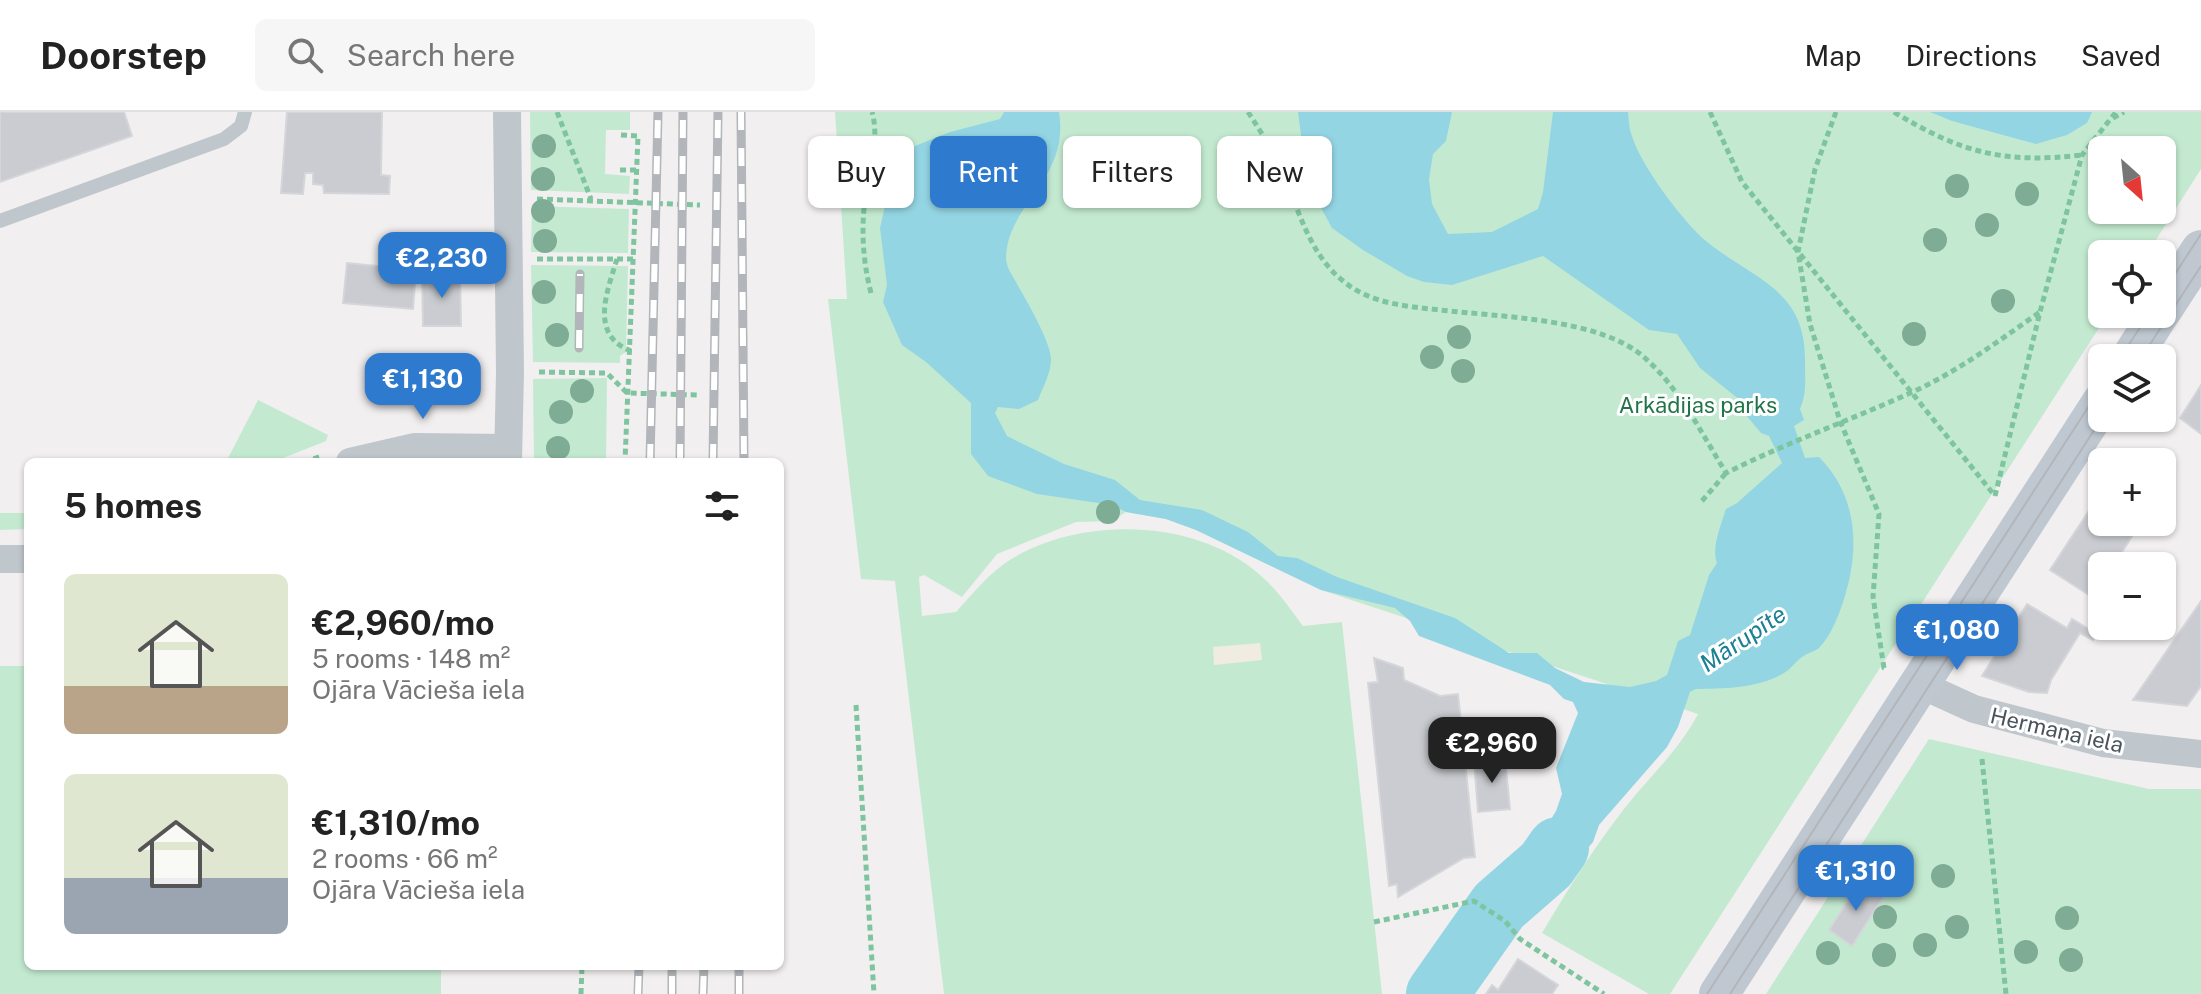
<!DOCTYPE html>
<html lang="en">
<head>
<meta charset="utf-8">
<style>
	:root { --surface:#fff; --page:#f6f6f6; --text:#222; --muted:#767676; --line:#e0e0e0; --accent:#2d7ace }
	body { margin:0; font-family:"Public Sans",sans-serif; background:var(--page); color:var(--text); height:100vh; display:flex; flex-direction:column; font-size:30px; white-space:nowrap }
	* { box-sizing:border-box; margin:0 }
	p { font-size:26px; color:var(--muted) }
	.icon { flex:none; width:44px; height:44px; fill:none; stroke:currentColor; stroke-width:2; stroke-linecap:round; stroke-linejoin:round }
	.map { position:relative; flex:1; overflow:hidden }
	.drawer { position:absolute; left:24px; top:346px; width:760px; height:512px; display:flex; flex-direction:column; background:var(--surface); border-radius:12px; box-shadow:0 2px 6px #0004 }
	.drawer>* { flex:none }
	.guide { position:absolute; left:808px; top:24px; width:760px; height:72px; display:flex; gap:16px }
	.needle { width:52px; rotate:153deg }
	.buttons { position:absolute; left:2088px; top:24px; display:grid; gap:16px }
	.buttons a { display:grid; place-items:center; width:88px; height:88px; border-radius:12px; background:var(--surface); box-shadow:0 2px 6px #0004; font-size:40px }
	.price { position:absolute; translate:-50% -68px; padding:0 18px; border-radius:16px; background:var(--accent); color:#fff; font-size:26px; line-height:52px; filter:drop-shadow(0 2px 4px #0008) }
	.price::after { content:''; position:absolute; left:50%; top:48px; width:24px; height:18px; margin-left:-12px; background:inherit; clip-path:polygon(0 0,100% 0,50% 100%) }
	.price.active { background:#222; color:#fff }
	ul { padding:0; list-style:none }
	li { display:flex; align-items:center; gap:24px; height:200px; padding:0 40px }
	li span { display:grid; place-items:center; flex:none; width:224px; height:160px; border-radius:12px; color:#555 }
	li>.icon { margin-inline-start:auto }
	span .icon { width:96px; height:96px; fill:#fffc; stroke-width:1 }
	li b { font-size:34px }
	h2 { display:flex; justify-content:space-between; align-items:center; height:96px; padding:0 40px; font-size:34px }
	.pill { padding:0 28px; border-radius:12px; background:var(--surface); box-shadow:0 2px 6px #0004; font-size:28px; line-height:72px }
	.pill.active { background:var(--accent); color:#fff }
	header { display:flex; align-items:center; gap:48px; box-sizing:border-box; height:112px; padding:0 40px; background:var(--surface); border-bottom:2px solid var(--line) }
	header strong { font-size:38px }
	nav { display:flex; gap:44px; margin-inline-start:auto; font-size:28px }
	.search { width:560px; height:72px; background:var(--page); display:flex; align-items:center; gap:20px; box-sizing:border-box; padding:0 28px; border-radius:12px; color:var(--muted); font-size:30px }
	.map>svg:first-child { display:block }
	.green { fill:#c3ead0; fill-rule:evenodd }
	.sand { fill:#f1ece2 }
	.water { fill:#94d5e3 }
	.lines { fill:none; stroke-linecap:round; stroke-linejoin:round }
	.river { stroke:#94d5e3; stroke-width:62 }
	.building { fill:#caccd1; stroke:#d4d6da; stroke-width:2 }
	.path { stroke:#7ec59f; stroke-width:5; stroke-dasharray:6 4; stroke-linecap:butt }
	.lane { stroke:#bfc7cd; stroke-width:14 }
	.street { stroke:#bfc7cd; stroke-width:28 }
	.secondary { stroke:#bfc8d1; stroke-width:40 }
	.tram { stroke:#b2b5b9; stroke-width:2 }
	.rail-casing { stroke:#b2b5b9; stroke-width:9 }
	.rail { stroke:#fff; stroke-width:6; stroke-dasharray:18; stroke-linecap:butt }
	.tree { fill:#7fac94 }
	.labels { text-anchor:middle; stroke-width:6; stroke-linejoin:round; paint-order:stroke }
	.park-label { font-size:22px; fill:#217548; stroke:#fff }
	.street-label { font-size:22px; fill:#49535b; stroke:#fff }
	.water-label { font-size:24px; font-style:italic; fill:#1b8094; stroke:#fff }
</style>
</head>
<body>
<header>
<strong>Doorstep</strong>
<div class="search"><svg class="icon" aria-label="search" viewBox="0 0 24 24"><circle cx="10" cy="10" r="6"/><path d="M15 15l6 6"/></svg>Search here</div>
<nav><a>Map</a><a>Directions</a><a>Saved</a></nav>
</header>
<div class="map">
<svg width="2201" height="882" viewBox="0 0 2201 882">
	<rect width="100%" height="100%" fill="#f2eff0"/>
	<!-- green -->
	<g class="green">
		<path d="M530,0H630V18H606L605,62L630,64L629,82L531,78Z"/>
		<path d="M835,0H2201V57L2147,142H2102V202H2108L1670,882H1649L1542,821C1571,772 1601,724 1637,681C1659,656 1682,632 1698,602L1321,478L1196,418L1166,407L1126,400L1112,409L1076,410L997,442L962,485L924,463L919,465L922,504L956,500C973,481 991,459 1013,446C1085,404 1197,407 1260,463C1277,477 1290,497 1303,514L1342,510L1382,882H944L895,469L861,467L828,187H847ZM2102,38H2162V98H2102Z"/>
		<path d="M532,94L629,97L628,141L531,140Z"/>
		<path d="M531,153L628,154L626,240L620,244V251L533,250Z"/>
		<path d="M607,266L606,350H534L533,267Z"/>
		<path d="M258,288L328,323L326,329L273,350H226Z"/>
		<path d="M0,401H28V417L0,418Z"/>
		<path d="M0,554H28V854H441V882H0Z"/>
		<path d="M1929,627L2149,677H2201V882H1766Z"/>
	</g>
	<!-- sand -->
	<path class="sand" d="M1260,531L1262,548L1214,553L1213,535Z"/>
	<!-- water -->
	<g class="water">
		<path d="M1004,0H1059C1070,68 1007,91 1006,146C1006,156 1014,165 1018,174C1027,189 1051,231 1051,247C1051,261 1043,275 1038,288L1019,297L998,295L995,301L1007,324L1064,352L1115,368L1140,388L1202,398L1248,420L1278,444L1297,446L1337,465L1455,506L1509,541H1537L1555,556L1584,570L1630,575L1656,569L1667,563L1678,529L1690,523L1709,463L1717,451C1711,436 1721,413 1726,397L1737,391L1782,351L1769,324L1761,321L1740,296L1741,289L1700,256L1677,222L1649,218L1543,144L1452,173L1424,170L1407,164L1363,138L1332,116L1313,81L1305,55L1298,0H1452L1446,29L1433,42L1429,67L1432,92L1448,122L1492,120L1538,97L1543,80L1553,0H1628C1629,8 1629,17 1632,24C1640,52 1683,110 1706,129C1752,167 1806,176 1805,249C1805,266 1807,281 1800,297L1804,308L1794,314L1805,346L1819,345C1858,384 1860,437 1844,487C1839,503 1831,524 1819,536C1814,540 1807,541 1802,545C1796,549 1791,557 1784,561C1760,576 1724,577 1696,577L1690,580L1678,615L1667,635L1599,713L1593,730L1539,793L1522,802H1508L1494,788L1492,780L1533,737L1556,699L1562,682L1556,656L1578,601L1573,590L1564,587L1550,573L1419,524L1410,509L1395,496L1321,478L1196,418L1166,407L1126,400L1112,393L1037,382L988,364L971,342V291L926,250L902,233L883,190L887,173L880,116L891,67L900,50L915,34L950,20L1000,7Z"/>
		<path d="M1930,0H2092L2087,11L2067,23L2036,32L1952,9Z"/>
	</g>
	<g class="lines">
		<!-- river -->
		<path class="river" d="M1437,882L1499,794L1546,753L1558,736"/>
	</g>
	<!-- building -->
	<g class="building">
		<path d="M0,0H124L132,24L0,70Z"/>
		<path d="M287,0H382L381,63L390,64L389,82L324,81L323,73L313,72V61H305L303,82L281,81Z"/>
		<path d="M347,151L416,158L413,197L343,191Z"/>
		<path d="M422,161H460L461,214H423Z"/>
		<path d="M2201,273V322L2180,306Z"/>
		<path d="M2098,385L2102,388V410L2140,412L2122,440L2132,446L2127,454H2102V470L2092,485L2050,458Z"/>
		<path d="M2201,489V574L2187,594L2133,588Z"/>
		<path d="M2027,492L2067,516L2072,507L2097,522L2093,528L2080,521L2051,568L2047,581L2029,580L1982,564Z"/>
		<path d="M1374,546L1403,556L1404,568L1440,584L1458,582L1475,745L1464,746L1398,785L1397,772L1389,774L1368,571L1378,570Z"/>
		<path d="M1505,646L1510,697L1478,700L1474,649Z"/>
		<path d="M1860,769L1884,784L1852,834L1829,818Z"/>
		<path d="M1518,847L1558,873L1552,882H1486L1492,873L1498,878Z"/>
	</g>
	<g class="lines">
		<!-- path -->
		<g class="path">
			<path d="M557,0L591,87"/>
			<path d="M1248,0C1259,17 1271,35 1279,53C1298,93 1307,140 1343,169C1371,192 1405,194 1440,198C1499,205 1601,206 1645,246C1680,277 1702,322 1726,361C1786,331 1848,309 1908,282C1956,261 1997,230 2040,200"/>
			<path d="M1710,0L1742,70L1995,384"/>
			<path d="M1836,0L1815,57L1798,140L1810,212L1840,309L1879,402L1873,485L1884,556L1887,557"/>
			<path d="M1894,0C1961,41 2005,52 2082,43"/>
			<path d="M2113,6L2124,0"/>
			<path d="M621,23L638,24L625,350"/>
			<path d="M620,58H637"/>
			<path d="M537,87L700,93"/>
			<path d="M537,147H634"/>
			<path d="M617,147C607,180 589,223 631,239"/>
			<path d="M871,181C863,150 861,119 865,87C869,60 880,27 872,0"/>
			<path d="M539,260L607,261L627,281L698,283"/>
			<path d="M304,350L322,344"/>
			<path d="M1995,384L2040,200L2082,43L2116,0"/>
			<path d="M1702,389L1726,361"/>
			<path d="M856,593L874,882"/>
			<path d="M1982,647L2006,882"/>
			<path d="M1374,810L1474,789L1505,809L1520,827L1604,882"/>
			<path d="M581,882L582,854"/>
		</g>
		<!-- lane -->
		<path class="lane" d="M0,109L224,27L241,14L245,0"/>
		<!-- street -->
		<g class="street">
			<path d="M507,0L510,260L508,350"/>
			<path d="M350,350L415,335L508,336"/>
			<path d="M0,447H28"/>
			<path d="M1919,572L1974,597L2103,631L2201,642"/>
		</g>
		<!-- secondary -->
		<g class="secondary">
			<path d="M2162,198L2201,138"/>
			<path d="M2131,246L2159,202"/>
			<path d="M1719,882L2102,290"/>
		</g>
		<!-- tram -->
		<g class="tram">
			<path d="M2162,182L2201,122"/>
			<path d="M2120,246L2149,202"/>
			<path d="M2141,246L2201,154"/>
			<path d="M1707,882L2102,274"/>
			<path d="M1730,882L2102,306"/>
		</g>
		<defs>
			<g id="rail">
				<path d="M741,0L744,350"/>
				<path d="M579,236L580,162"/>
				<path d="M650,350L658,0"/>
				<path d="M680,350L683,0"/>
				<path d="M713,350L718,0"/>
				<path d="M638,882L639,854"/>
				<path d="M672,882V854"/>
				<path d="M703,882L704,854"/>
				<path d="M739,882V854"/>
			</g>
		</defs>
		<!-- rail casing -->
		<use href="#rail" class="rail-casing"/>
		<!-- rail -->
		<use href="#rail" class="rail"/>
	</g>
	<!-- trees -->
	<g class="tree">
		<circle cx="544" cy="34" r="12"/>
		<circle cx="543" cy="67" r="12"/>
		<circle cx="1957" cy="74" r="12"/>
		<circle cx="2027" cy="82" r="12"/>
		<circle cx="543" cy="99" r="12"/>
		<circle cx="1987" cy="113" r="12"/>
		<circle cx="1935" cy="128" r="12"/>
		<circle cx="545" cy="129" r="12"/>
		<circle cx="544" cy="180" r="12"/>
		<circle cx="2003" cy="189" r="12"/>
		<circle cx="1914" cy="222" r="12"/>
		<circle cx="557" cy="223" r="12"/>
		<circle cx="1459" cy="225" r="12"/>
		<circle cx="1432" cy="245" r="12"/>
		<circle cx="1463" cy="259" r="12"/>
		<circle cx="582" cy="279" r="12"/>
		<circle cx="561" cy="300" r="12"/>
		<circle cx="558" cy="336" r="12"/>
		<circle cx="1108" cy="400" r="12"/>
		<circle cx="1943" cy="764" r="12"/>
		<circle cx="1885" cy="805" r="12"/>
		<circle cx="2067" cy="806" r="12"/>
		<circle cx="1957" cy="815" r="12"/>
		<circle cx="1925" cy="833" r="12"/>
		<circle cx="2026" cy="840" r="12"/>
		<circle cx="1828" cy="841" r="12"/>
		<circle cx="1884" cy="843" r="12"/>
		<circle cx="2071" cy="848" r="12"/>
	</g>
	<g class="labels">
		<!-- park labels -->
		<g class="park-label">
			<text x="1698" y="301">Arkādijas parks</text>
		</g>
		<!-- street labels -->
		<g class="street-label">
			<text transform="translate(2057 618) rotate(13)" y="8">Hermaņa iela</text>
		</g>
		<!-- water labels -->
		<g class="water-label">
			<text transform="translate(1743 527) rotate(-34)" y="8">Mārupīte</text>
		</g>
	</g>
</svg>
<div class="buttons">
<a><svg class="needle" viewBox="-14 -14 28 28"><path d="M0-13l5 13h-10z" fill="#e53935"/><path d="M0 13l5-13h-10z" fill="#767676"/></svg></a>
<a><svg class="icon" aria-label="locate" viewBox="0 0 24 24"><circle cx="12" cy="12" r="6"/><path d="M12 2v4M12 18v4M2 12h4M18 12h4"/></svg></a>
<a><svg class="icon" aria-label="layers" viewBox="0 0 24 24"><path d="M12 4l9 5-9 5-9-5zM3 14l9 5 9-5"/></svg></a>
<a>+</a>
<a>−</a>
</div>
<b class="price" style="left:442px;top:188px">€2,230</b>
<b class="price" style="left:423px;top:309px">€1,130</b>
<b class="price" style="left:1957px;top:560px">€1,080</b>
<b class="price active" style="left:1492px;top:673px">€2,960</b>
<b class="price" style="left:1856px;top:801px">€1,310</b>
<div class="guide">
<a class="pill">Buy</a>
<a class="pill active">Rent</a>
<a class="pill">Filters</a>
<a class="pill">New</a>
</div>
<section class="drawer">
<h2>5 homes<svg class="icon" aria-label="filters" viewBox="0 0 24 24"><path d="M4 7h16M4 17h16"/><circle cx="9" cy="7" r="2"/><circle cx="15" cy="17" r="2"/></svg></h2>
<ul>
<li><span style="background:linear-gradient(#dfe7d0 70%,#b9a48a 0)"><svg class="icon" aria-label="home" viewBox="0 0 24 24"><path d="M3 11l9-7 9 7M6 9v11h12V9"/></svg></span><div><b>€2,960/mo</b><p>5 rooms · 148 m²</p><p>Ojāra Vācieša iela</p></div></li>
<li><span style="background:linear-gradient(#dfe7d0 65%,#9aa5b1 0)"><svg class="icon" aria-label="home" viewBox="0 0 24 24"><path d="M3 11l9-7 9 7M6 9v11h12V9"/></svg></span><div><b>€1,310/mo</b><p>2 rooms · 66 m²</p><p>Ojāra Vācieša iela</p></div></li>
</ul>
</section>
</div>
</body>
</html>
